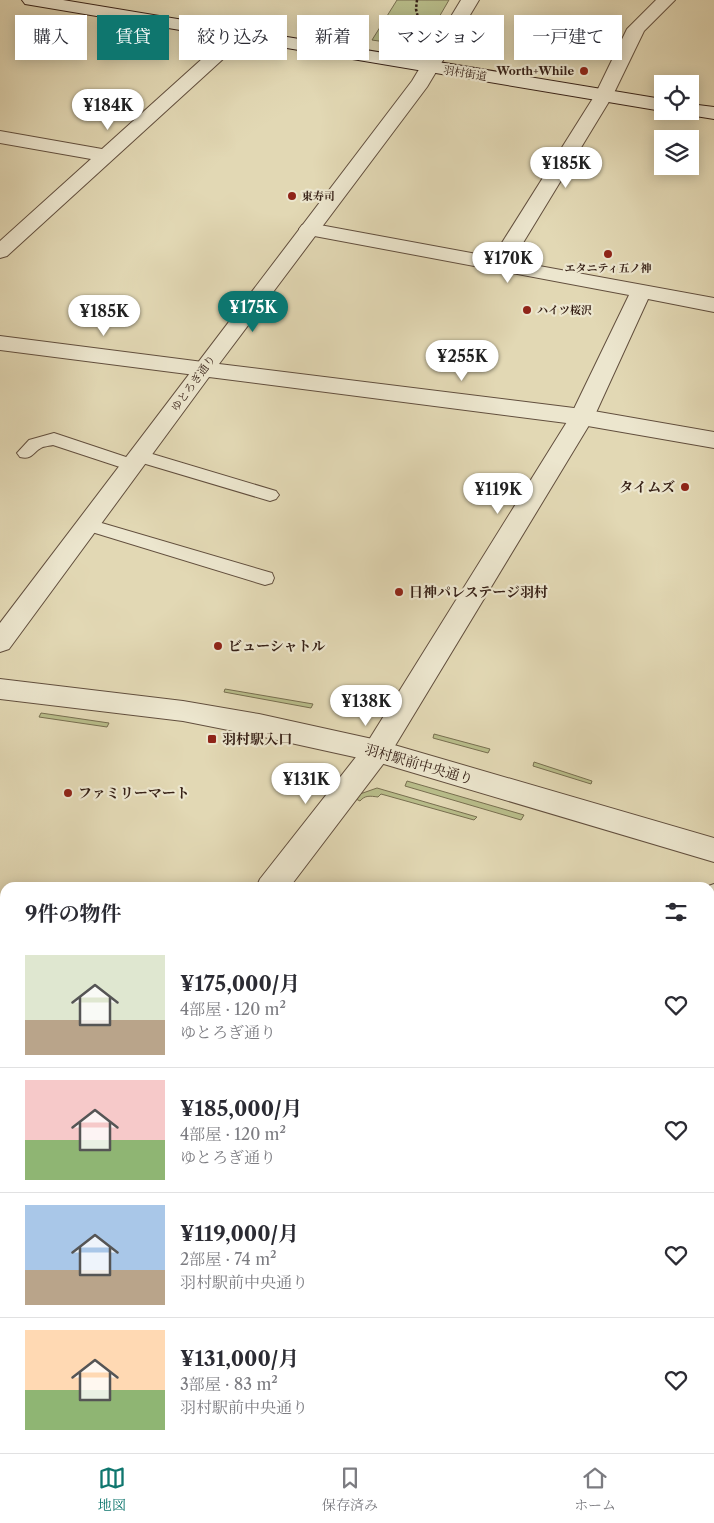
<!DOCTYPE html>
<html lang="ja">
<head>
<meta charset="utf-8">
<style>
	:root { --surface:#fff; --page:#f7f7f7; --text:#2b2b33; --muted:#7c7c81; --line:#e1e1e2; --accent:#0f766e }
	body { margin:0; font-family:"Libre Caslon Text","Noto Serif JP",serif; background:var(--page); color:var(--text); height:100vh; display:flex; flex-direction:column; font-size:19px; white-space:nowrap }
	* { box-sizing:border-box; margin:0 }
	p { font-size:16px; color:var(--muted) }
	.icon { flex:none; width:28px; height:28px; fill:none; stroke:currentColor; stroke-width:2; stroke-linecap:round; stroke-linejoin:round }
	.map { position:relative; flex:1; overflow:hidden }
	.side { position:absolute; left:0px; top:882px; width:715px; height:571px; display:flex; flex-direction:column; background:var(--surface); border-radius:15px 15px 0 0; box-shadow:0 2px 12px #0003 }
	.side>* { flex:none }
	.hud { position:absolute; left:15px; top:15px; width:685px; height:45px; display:flex; gap:10px }
	.buttons { position:absolute; left:654px; top:75px; display:grid; gap:10px }
	.buttons a { display:grid; place-items:center; width:45px; height:45px; border-radius:0px; background:var(--surface); box-shadow:0 2px 12px #0003; font-size:25px }
	.price { position:absolute; translate:-50% -42px; padding:0 11px; border-radius:18px; background:#fff; color:#222; font-size:16px; line-height:32px; filter:drop-shadow(0 1px 2px #0008) }
	.price::after { content:''; position:absolute; left:50%; top:30px; width:15px; height:11px; margin-left:-8px; background:inherit; clip-path:polygon(0 0,100% 0,50% 100%) }
	.price.on { background:var(--accent); color:#fff }
	ul { padding:0; list-style:none }
	li { display:flex; align-items:center; gap:15px; height:125px; padding:0 25px }
	li+li { border-top:1px solid var(--line) }
	li span { display:grid; place-items:center; flex:none; width:140px; height:100px; border-radius:0px; color:#555 }
	li>.icon { margin-inline-start:auto }
	span .icon { width:60px; height:60px; fill:#fffc; stroke-width:1 }
	li b { font-size:21px }
	h2 { display:flex; justify-content:space-between; align-items:center; height:60px; padding:0 25px; font-size:21px }
	.chip { padding:0 18px; border-radius:0px; background:var(--surface); box-shadow:0 2px 12px #0003; font-size:18px; line-height:45px }
	.chip.on { background:var(--accent); color:#fff }
	.menu { display:flex; justify-content:space-around; align-items:center; height:70px; border-top:1px solid var(--line); background:var(--surface); font-size:14px; color:var(--muted) }
	.menu a { display:grid; justify-items:center; gap:2px }
	.menu .on { color:var(--accent) }
	.map>svg:first-child { display:block }
	.green { fill:#b8bd8a; stroke:#786f50 }
	.lines { fill:none; stroke-linecap:round; stroke-linejoin:round }
	.service-casing { stroke:#624f3e; stroke-width:2 }
	.minor-casing { stroke:#624f3e; stroke-width:2 }
	.tertiary-casing { stroke:#624f3e; stroke-width:2 }
	.secondary-casing { stroke:#372117; stroke-width:2 }
	.path { stroke:#372117; stroke-width:2.5; stroke-dasharray:2.5 2; stroke-linecap:butt }
	.service { fill:#ece6ce; fill-rule:evenodd }
	.minor { fill:#ece6ce; fill-rule:evenodd }
	.tertiary { fill:#ece6ce; fill-rule:evenodd }
	.secondary { fill:#ece6ce; fill-rule:evenodd }
	.poi-dot { fill:#8f2418; stroke:#ece6ce; stroke-width:2 }
	.labels { text-anchor:middle; stroke-width:4.5; stroke-linejoin:round; paint-order:stroke }
	.far-poi-label { font-size:11px; font-weight:bold; fill:#372117; stroke:#ece6ce; text-anchor:start }
	.far-street-label { font-size:11px; fill:#372117; stroke:#ece6ce }
	.poi-label { font-size:14px; font-weight:bold; fill:#372117; stroke:#ece6ce; text-anchor:start }
	.street-label { font-size:14px; fill:#372117; stroke:#ece6ce }
</style>
</head>
<body>
<div class="map">
<svg width="714" height="1453" viewBox="0 0 714 1453">
	<rect width="100%" height="100%" fill="#e2d8b4"/>
	<filter id="stains"><feTurbulence type="fractalNoise" baseFrequency=".004" numOctaves="4"/><feColorMatrix values="0 0 0 0 .2 0 0 0 0 .09 0 0 0 0 .02 0 0 0 .5 -.17"/></filter>
	<radialGradient id="worn" r=".72"><stop offset=".6" stop-color="#630" stop-opacity="0"/><stop offset="1" stop-color="#630" stop-opacity=".3"/></radialGradient>
	<!-- green -->
	<g class="green">
		<path d="M397,0H449L424,43L412,46L372,40Z"/>
		<path d="M225,689L313,704L311,708L224,692Z"/>
		<path d="M41,713L109,723L107,727L39,717Z"/>
		<path d="M434,734L490,749L488,753L433,738Z"/>
		<path d="M534,762L592,781L591,784L533,766Z"/>
		<path d="M407,781L524,815L521,820L405,786Z"/>
		<path d="M377,788L477,817L474,820L381,794L378,797C370,796 365,795 360,801L356,799L360,794Z"/>
	</g>
	<g class="lines">
		<defs>
			<g id="service">
				<path d="M54,433L132,459L130,456L133,452L139,450L276,491L279,495L276,499L270,501L139,462L141,465L138,469L132,471L53,445C50,446 44,446 41,448C32,453 32,460 20,457L17,453L29,440Z"/>
				<path d="M88,519L272,573L274,578L272,583L265,585L82,529L79,525L82,521Z"/>
				<path d="M0,1124L5,1126V1149L0,1147Z"/>
			</g>
			<g id="minor">
				<path d="M656,0H675L644,31L613,95L512,261L714,298V312L648,299L594,417L387,759L289,888H256L260,879L367,743L570,417L629,295L309,235L302,233L299,229L302,225L309,223L493,257L595,95L627,29Z"/>
				<path d="M239,30L245,31L248,35L245,39L7,256L0,258V241L91,159L0,143V131L102,149L233,31Z"/>
				<path d="M0,336L203,362L211,364L214,369L211,374L203,376L0,350Z"/>
				<path d="M5,1217V1255L0,1257V1218Z"/>
			</g>
			<g id="tertiary">
				<path d="M461,0H479L427,87L219,364L582,409L714,432V448L582,425L209,377L9,649L0,652V623L412,81Z"/>
				<path d="M0,679L183,701L259,714L377,740L714,838V862L377,762L259,736L183,721L0,699Z"/>
				<path d="M714,884V914L710,915V888H703Z"/>
				<path d="M392,1449H430L428,1453H390Z"/>
			</g>
			<g id="secondary">
				<path d="M22,0H63L662,99V111L31,5L25,4Z"/>
				<path d="M690,104L714,107V119L683,114L681,111H690Z"/>
			</g>
		</defs>
		<!-- service casing -->
		<use href="#service" class="service-casing"/>
		<!-- minor casing -->
		<use href="#minor" class="minor-casing"/>
		<!-- tertiary casing -->
		<use href="#tertiary" class="tertiary-casing"/>
		<!-- secondary casing -->
		<use href="#secondary" class="secondary-casing"/>
		<!-- path -->
		<path class="path" d="M417,0L416,9L421,31"/>
		<!-- service -->
		<use href="#service" class="service"/>
		<!-- minor -->
		<use href="#minor" class="minor"/>
		<!-- tertiary -->
		<use href="#tertiary" class="tertiary"/>
		<!-- secondary -->
		<use href="#secondary" class="secondary"/>
	</g>
	<!-- markers -->
	<g class="poi-dot">
		<circle cx="584" cy="71" r="5"/>
		<circle cx="292" cy="196" r="5"/>
		<circle cx="608" cy="254" r="5"/>
		<circle cx="527" cy="310" r="5"/>
		<circle cx="685" cy="487" r="5"/>
		<circle cx="399" cy="592" r="5"/>
		<circle cx="218" cy="646" r="5"/>
		<rect x="207" y="734" width="10" height="10" rx="2.5"/>
		<circle cx="68" cy="793" r="5"/>
	</g>
	<g class="labels">
		<!-- far-poi labels -->
		<g class="far-poi-label">
			<text x="574" y="75" text-anchor="end">Worth+While</text>
			<text x="302" y="200">東寿司</text>
			<text x="608" y="272" text-anchor="middle">エタニティ五ノ神</text>
			<text x="537" y="314">ハイツ桜沢</text>
		</g>
		<!-- far-street labels -->
		<g class="far-street-label">
			<text transform="translate(465 73) rotate(9)" y="4">羽村街道</text>
			<text transform="translate(193 383) rotate(-54)" y="4">ゆとろぎ通り</text>
		</g>
		<!-- poi labels -->
		<g class="poi-label">
			<text x="675" y="492" text-anchor="end">タイムズ</text>
			<text x="409" y="597">日神パレステージ羽村</text>
			<text x="228" y="651">ビューシャトル</text>
			<text x="222" y="744">羽村駅入口</text>
			<text x="78" y="798">ファミリーマート</text>
		</g>
		<!-- street labels -->
		<g class="street-label">
			<text transform="translate(419 764) rotate(16)" y="5">羽村駅前中央通り</text>
		</g>
	</g>
	<rect width="100%" height="100%" filter="url(#stains)"/>
	<rect width="100%" height="100%" fill="url(#worn)"/>
</svg>
<div class="buttons">
<a><svg class="icon" aria-label="locate" viewBox="0 0 24 24"><circle cx="12" cy="12" r="6"/><path d="M12 2v4M12 18v4M2 12h4M18 12h4"/></svg></a>
<a><svg class="icon" aria-label="layers" viewBox="0 0 24 24"><path d="M12 4l9 5-9 5-9-5zM3 14l9 5 9-5"/></svg></a>
</div>
<b class="price" style="left:108px;top:131px">¥184K</b>
<b class="price" style="left:566px;top:189px">¥185K</b>
<b class="price" style="left:508px;top:284px">¥170K</b>
<b class="price on" style="left:253px;top:333px">¥175K</b>
<b class="price" style="left:104px;top:337px">¥185K</b>
<b class="price" style="left:462px;top:382px">¥255K</b>
<b class="price" style="left:498px;top:515px">¥119K</b>
<b class="price" style="left:366px;top:727px">¥138K</b>
<b class="price" style="left:306px;top:805px">¥131K</b>
<div class="hud">
<a class="chip">購入</a>
<a class="chip on">賃貸</a>
<a class="chip">絞り込み</a>
<a class="chip">新着</a>
<a class="chip">マンション</a>
<a class="chip">一戸建て</a>
</div>
<section class="side">
<h2>9件の物件<svg class="icon" aria-label="filters" viewBox="0 0 24 24"><path d="M4 7h16M4 17h16"/><circle cx="9" cy="7" r="2"/><circle cx="15" cy="17" r="2"/></svg></h2>
<ul>
<li><span style="background:linear-gradient(#dfe7d0 65%,#b9a48a 0)"><svg class="icon" aria-label="home" viewBox="0 0 24 24"><path d="M3 11l9-7 9 7M6 9v11h12V9"/></svg></span><div><b>¥175,000/月</b><p>4部屋 · 120 m²</p><p>ゆとろぎ通り</p></div><svg class="icon" aria-label="heart" viewBox="0 0 24 24"><path d="M12 20l-8-8c-3-5 5-10 8-4 3-6 11-1 8 4z"/></svg></li>
<li><span style="background:linear-gradient(#f6c9c9 60%,#8fb573 0)"><svg class="icon" aria-label="home" viewBox="0 0 24 24"><path d="M3 11l9-7 9 7M6 9v11h12V9"/></svg></span><div><b>¥185,000/月</b><p>4部屋 · 120 m²</p><p>ゆとろぎ通り</p></div><svg class="icon" aria-label="heart" viewBox="0 0 24 24"><path d="M12 20l-8-8c-3-5 5-10 8-4 3-6 11-1 8 4z"/></svg></li>
<li><span style="background:linear-gradient(#a9c7e8 65%,#b9a48a 0)"><svg class="icon" aria-label="home" viewBox="0 0 24 24"><path d="M3 11l9-7 9 7M6 9v11h12V9"/></svg></span><div><b>¥119,000/月</b><p>2部屋 · 74 m²</p><p>羽村駅前中央通り</p></div><svg class="icon" aria-label="heart" viewBox="0 0 24 24"><path d="M12 20l-8-8c-3-5 5-10 8-4 3-6 11-1 8 4z"/></svg></li>
<li><span style="background:linear-gradient(#ffd9b3 60%,#8fb573 0)"><svg class="icon" aria-label="home" viewBox="0 0 24 24"><path d="M3 11l9-7 9 7M6 9v11h12V9"/></svg></span><div><b>¥131,000/月</b><p>3部屋 · 83 m²</p><p>羽村駅前中央通り</p></div><svg class="icon" aria-label="heart" viewBox="0 0 24 24"><path d="M12 20l-8-8c-3-5 5-10 8-4 3-6 11-1 8 4z"/></svg></li>
</ul>
</section>
</div>
<nav class="menu">
<a class="on"><svg class="icon" aria-label="map" viewBox="0 0 24 24"><path d="M3 6l6-2 6 2 6-2v14l-6 2-6-2-6 2zM9 4v14M15 6v14"/></svg>地図</a>
<a><svg class="icon" aria-label="saved" viewBox="0 0 24 24"><path d="M7 4h10v16l-5-4-5 4z"/></svg>保存済み</a>
<a><svg class="icon" aria-label="home" viewBox="0 0 24 24"><path d="M3 11l9-7 9 7M6 9v11h12V9"/></svg>ホーム</a>
</nav>
</body>
</html>
